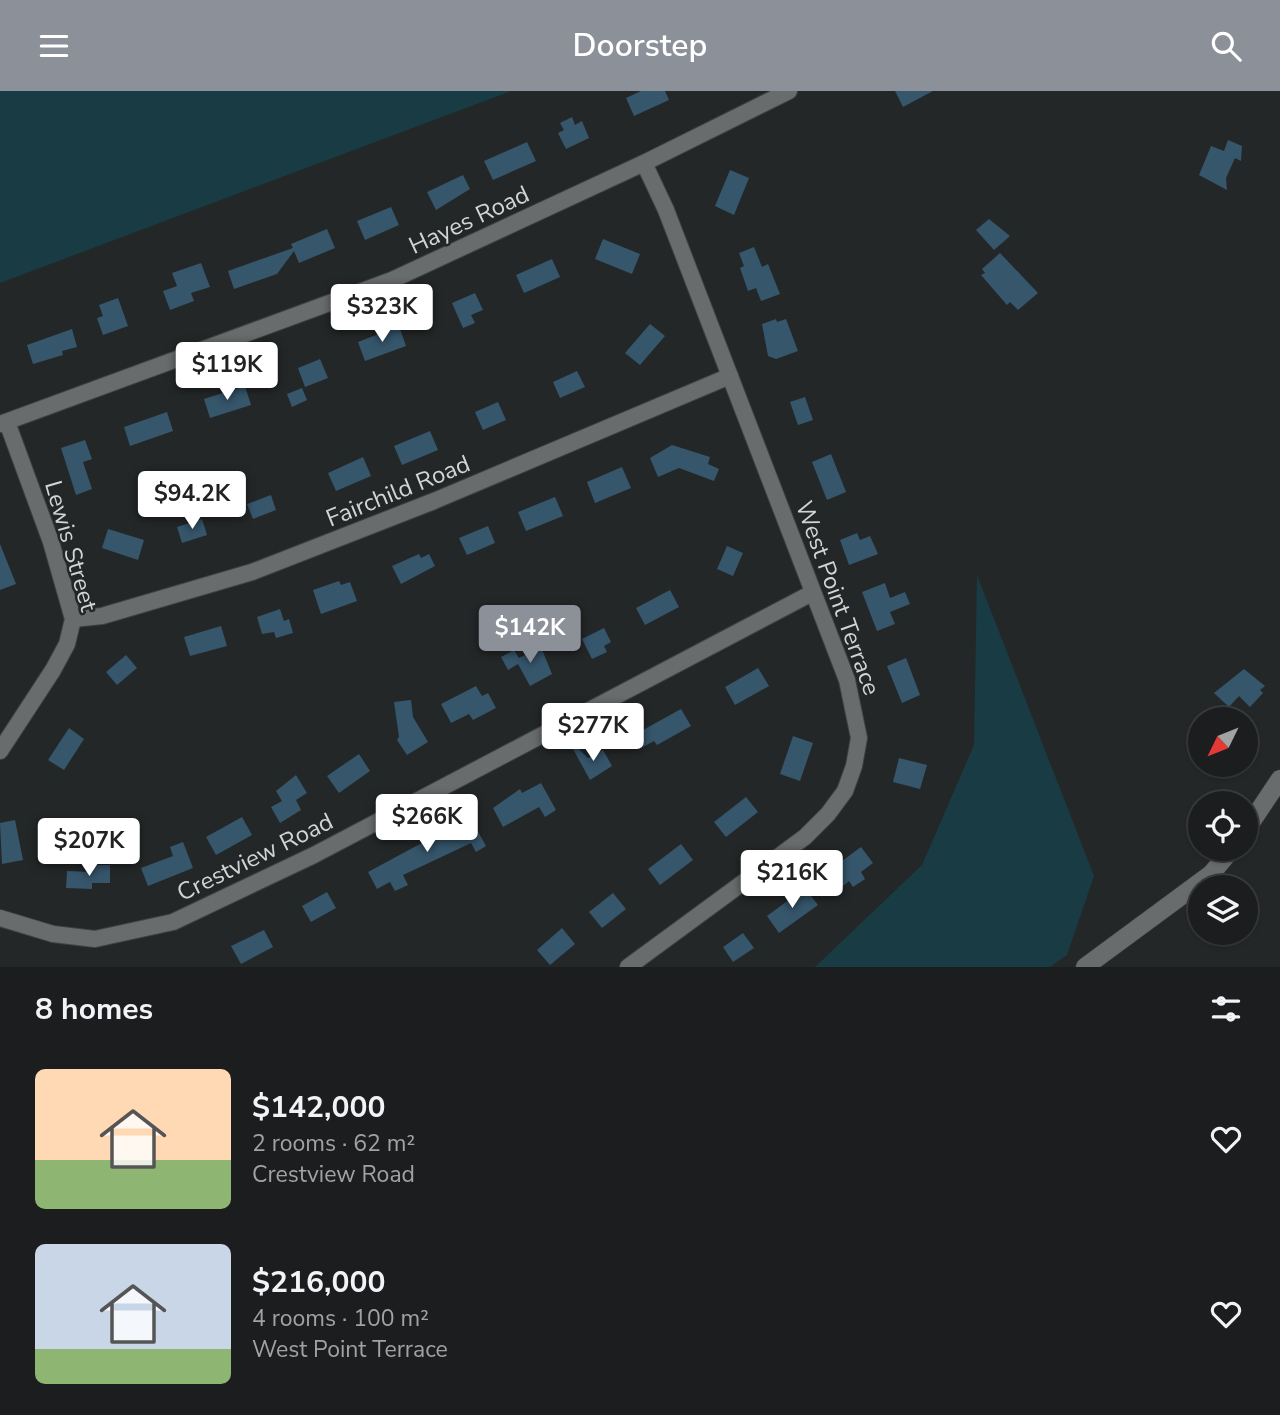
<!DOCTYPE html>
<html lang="en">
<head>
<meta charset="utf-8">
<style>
	:root { --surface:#1b1d1e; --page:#282a2b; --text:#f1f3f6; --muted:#a0a2a4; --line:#393b3c; --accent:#8c9099 }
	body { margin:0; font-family:"Nunito Sans",sans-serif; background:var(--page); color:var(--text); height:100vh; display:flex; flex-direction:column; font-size:26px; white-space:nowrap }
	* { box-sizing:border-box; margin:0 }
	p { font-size:23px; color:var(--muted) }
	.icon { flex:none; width:38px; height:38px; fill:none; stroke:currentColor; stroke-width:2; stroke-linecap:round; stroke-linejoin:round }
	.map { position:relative; height:876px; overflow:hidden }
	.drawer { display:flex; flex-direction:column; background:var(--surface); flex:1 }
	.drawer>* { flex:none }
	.needle { width:46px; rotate:227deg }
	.buttons { position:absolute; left:1188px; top:616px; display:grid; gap:14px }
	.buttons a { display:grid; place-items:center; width:70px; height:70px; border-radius:50%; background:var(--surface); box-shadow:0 2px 5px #0004,0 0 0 2px var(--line); font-size:35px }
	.price { position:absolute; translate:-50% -60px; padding:0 16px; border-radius:7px; background:#fff; color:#222; font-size:23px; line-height:46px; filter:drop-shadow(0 2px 4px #0008) }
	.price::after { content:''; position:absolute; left:50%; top:42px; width:21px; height:16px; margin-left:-10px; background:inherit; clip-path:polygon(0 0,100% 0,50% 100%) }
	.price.current { background:var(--accent); color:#fff }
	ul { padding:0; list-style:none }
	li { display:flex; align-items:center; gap:21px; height:175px; padding:0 35px }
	li span { display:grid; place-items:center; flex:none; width:196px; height:140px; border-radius:10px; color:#555 }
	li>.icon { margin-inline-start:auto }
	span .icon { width:84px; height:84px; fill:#fffc; stroke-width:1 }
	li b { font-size:30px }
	h2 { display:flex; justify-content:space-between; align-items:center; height:84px; padding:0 35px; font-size:30px }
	header { display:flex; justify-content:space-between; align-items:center; height:91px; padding:0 35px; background:var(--accent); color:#fff; font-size:32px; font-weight:600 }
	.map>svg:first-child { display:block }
	.green { fill:#193b43 }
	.building { fill:#36566c }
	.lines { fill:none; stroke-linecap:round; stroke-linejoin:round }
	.street-casing { stroke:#404344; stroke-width:18 }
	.secondary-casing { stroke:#404344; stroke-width:19 }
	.street { stroke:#696c6d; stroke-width:16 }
	.secondary { stroke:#696c6d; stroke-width:18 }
	.labels { text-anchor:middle; stroke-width:5; stroke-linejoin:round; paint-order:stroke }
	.street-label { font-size:24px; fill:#d2d4d5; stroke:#242728 }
</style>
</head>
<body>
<header><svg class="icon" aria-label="menu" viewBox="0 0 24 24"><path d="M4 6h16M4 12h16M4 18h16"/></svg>Doorstep<svg class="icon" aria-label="search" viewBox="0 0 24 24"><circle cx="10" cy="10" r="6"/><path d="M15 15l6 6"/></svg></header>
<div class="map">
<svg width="1280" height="876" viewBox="0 0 1280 876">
	<rect width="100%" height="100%" fill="#242728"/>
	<!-- green -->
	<g class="green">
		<path d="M0,0H511L0,192Z"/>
		<path d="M977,484L1094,785L1067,864L1050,876H815L922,774L974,654Z"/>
	</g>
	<!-- building -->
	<g class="building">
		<path d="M641,0H665L669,9L634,25L626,7Z"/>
		<path d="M895,0H933L903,16Z"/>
		<path d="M572,26L575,34L582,30L589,47L566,58L558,42L564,39L560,32Z"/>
		<path d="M1228,49L1242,55L1241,70L1235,67L1226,87L1227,99L1199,84L1211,55L1224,60Z"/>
		<path d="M527,51L536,70L493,89L484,70Z"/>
		<path d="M730,79L749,87L734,124L715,115Z"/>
		<path d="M463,84L470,98L436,119L427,101Z"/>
		<path d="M391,116L399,134L365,149L357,130Z"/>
		<path d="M989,128L1010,145L994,159L976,139Z"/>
		<path d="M327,138L335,157L299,172L294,160L277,183L234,198L228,180L293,157L291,153Z"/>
		<path d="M603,148L640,163L632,183L595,168Z"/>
		<path d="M754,156L762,176L768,173L780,203L761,210L756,197L748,200L740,177L744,175L739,162Z"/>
		<path d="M1000,162L1038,202L1018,219L1010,211L1007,214L981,184L985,182L982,178Z"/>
		<path d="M552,168L560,186L524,202L516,184Z"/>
		<path d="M201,172L210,196L191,202L194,210L170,219L163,200L177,195L172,182Z"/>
		<path d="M475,202L483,219L471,224L475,232L463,237L452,212Z"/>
		<path d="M118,207L128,235L103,244L97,227L103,225L99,214Z"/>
		<path d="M776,228L777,231L786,228L798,260L776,268L768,265L762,233Z"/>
		<path d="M650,233L665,245L640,274L625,262Z"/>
		<path d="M399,235L406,255L365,270L358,251Z"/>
		<path d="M72,238L77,256L62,260L63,264L33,273L27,254Z"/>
		<path d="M320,268L328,287L305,296L298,277Z"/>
		<path d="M577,280L585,296L560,307L553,291Z"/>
		<path d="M245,295L251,314L210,327L204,308Z"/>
		<path d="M302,297L307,309L292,316L287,303Z"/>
		<path d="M805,306L813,329L798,334L790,311Z"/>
		<path d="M498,311L506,329L483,339L475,321Z"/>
		<path d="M167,321L173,340L130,355L124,336Z"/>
		<path d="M430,340L438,359L402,374L394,355Z"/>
		<path d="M85,349L92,368L83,371L92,398L76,404L61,357Z"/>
		<path d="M672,354L710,366L708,373L719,378L714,390L679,377L658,386L650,367Z"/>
		<path d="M831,363L846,401L827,409L812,371Z"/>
		<path d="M363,366L371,385L336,400L328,382Z"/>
		<path d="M622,376L631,397L595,412L587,391Z"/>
		<path d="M213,402L218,418L202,423L197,407Z"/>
		<path d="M271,404L276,419L253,428L247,413Z"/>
		<path d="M555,406L563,425L526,440L518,421Z"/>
		<path d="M202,428L207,444L182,452L177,436Z"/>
		<path d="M488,435L495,452L467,464L459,447Z"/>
		<path d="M108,438L144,449L138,469L102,457Z"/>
		<path d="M857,442L860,449L870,445L878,463L849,474L840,449Z"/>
		<path d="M0,453L16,493L0,499Z"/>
		<path d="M727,455L743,462L733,485L717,478Z"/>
		<path d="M419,463L421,467L429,463L435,475L401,493L392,475Z"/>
		<path d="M339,490L341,494L350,491L357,510L321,523L313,499Z"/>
		<path d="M885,492L890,507L905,501L910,513L890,521L895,533L877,540L862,501Z"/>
		<path d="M670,499L679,516L645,534L636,517Z"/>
		<path d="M280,518L284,530L289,528L293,542L276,547L274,541L262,543L257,526Z"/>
		<path d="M571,523L579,535L565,543L558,531Z"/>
		<path d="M221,535L227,555L190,565L184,546Z"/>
		<path d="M604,537L611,551L604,555L607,561L592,568L582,548Z"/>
		<path d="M541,556L552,583L530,595L518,573L508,579L501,566L514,559L519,567Z"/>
		<path d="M126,564L137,577L117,594L106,581Z"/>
		<path d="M906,567L920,604L902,612L887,575Z"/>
		<path d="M758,577L769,595L735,614L725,596Z"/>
		<path d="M1244,578L1265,595L1260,599L1263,602L1250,616L1239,605L1229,616L1214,602Z"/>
		<path d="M476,595L482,605L488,602L496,617L473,629L469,623L451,632L441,613Z"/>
		<path d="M411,609L413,626L428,651L407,664L397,649L399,646L394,611Z"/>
		<path d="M681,618L691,635L657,654L654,650L641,657L634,644Z"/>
		<path d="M69,637L84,648L64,679L48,669Z"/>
		<path d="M793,645L813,652L800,690L780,683Z"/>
		<path d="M577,656L588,667L603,659L612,675L590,689L573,658Z"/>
		<path d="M359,663L370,680L339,702L327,685Z"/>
		<path d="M899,667L927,674L920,698L893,691Z"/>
		<path d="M296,684L307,702L296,709L301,719L280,732L271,716L282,710L276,700Z"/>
		<path d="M541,692L556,719L545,726L539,716L503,736L493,717L520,698L522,702Z"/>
		<path d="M746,706L758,721L726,746L714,731Z"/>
		<path d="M242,726L252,744L216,764L206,746Z"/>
		<path d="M470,726L486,755L476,761L471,752L433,770L403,784L408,794L395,800L390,791L377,798L368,781Z"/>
		<path d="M15,729L23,769L2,773L0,732Z"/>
		<path d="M183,751L193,777L148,795L141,777L173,765L170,756Z"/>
		<path d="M681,753L693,769L660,794L648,778Z"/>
		<path d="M861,756L873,772L861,781L865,788L853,796L849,790L843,795L831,778Z"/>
		<path d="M93,774H110V792H92V798L66,797L67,780L93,781Z"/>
		<path d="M805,797L818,814L779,842L767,825Z"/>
		<path d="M327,801L336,817L311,831L302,815Z"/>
		<path d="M613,802L626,818L602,837L589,821Z"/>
		<path d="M562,837L575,853L550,874L537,859Z"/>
		<path d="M264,839L273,856L241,873L231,855Z"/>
		<path d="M743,842L754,857L733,871L723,856Z"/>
	</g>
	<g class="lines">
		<defs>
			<g id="street">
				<path d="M0,333L392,189L644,72L789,0"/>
				<path d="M73,528L102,525L252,481L434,410L730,285"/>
				<path d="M0,660L53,579L67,553L73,528L51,451L7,331"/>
				<path d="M0,827L53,843L95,848L173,831L314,764L812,502"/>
				<path d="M628,876L805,746L828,723L845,700L854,675L859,647L847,589L666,119L644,72"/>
			</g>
			<g id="secondary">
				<path d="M1246,739L1280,688"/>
				<path d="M1085,876L1211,783L1232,758"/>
			</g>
		</defs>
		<!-- street casing -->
		<use href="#street" class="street-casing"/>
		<!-- secondary casing -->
		<use href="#secondary" class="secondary-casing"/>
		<!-- street -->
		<use href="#street" class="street"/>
		<!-- secondary -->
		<use href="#secondary" class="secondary"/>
	</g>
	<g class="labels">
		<!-- street labels -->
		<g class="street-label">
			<text transform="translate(469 129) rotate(-25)" y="8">Hayes Road</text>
			<text transform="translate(398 400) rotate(-22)" y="8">Fairchild Road</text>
			<text transform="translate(71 455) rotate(74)" y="8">Lewis Street</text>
			<text transform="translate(838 507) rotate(70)" y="8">West Point Terrace</text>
			<text transform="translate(255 766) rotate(-26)" y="8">Crestview Road</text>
		</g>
	</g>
</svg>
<div class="buttons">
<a><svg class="needle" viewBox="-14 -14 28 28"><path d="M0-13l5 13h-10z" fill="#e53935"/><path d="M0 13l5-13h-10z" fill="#a0a2a4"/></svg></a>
<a><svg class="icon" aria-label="locate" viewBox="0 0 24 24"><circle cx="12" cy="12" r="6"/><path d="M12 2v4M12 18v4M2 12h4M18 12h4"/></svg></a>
<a><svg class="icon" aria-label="layers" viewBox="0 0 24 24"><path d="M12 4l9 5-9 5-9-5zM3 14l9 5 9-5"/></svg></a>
</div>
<b class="price" style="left:382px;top:253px">$323K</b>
<b class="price" style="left:227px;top:311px">$119K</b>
<b class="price" style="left:192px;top:440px">$94.2K</b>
<b class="price current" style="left:530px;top:574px">$142K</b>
<b class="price" style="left:593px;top:672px">$277K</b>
<b class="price" style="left:427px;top:763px">$266K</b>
<b class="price" style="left:89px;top:787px">$207K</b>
<b class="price" style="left:792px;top:819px">$216K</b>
</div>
<section class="drawer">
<h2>8 homes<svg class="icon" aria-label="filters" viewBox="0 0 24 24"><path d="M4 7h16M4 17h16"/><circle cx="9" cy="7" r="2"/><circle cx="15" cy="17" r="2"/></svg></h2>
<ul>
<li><span style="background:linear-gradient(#ffd9b3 65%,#8fb573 0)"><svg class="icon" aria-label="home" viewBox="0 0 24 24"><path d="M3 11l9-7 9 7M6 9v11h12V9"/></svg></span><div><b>$142,000</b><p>2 rooms · 62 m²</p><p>Crestview Road</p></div><svg class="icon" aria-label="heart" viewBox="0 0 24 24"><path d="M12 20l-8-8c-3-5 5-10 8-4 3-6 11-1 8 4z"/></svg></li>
<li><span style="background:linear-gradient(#c9d6e8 75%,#8fb573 0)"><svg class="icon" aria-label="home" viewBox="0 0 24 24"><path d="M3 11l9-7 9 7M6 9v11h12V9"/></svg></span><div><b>$216,000</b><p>4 rooms · 100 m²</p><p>West Point Terrace</p></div><svg class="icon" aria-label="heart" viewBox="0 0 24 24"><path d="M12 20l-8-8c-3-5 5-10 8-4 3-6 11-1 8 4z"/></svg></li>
</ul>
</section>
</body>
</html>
